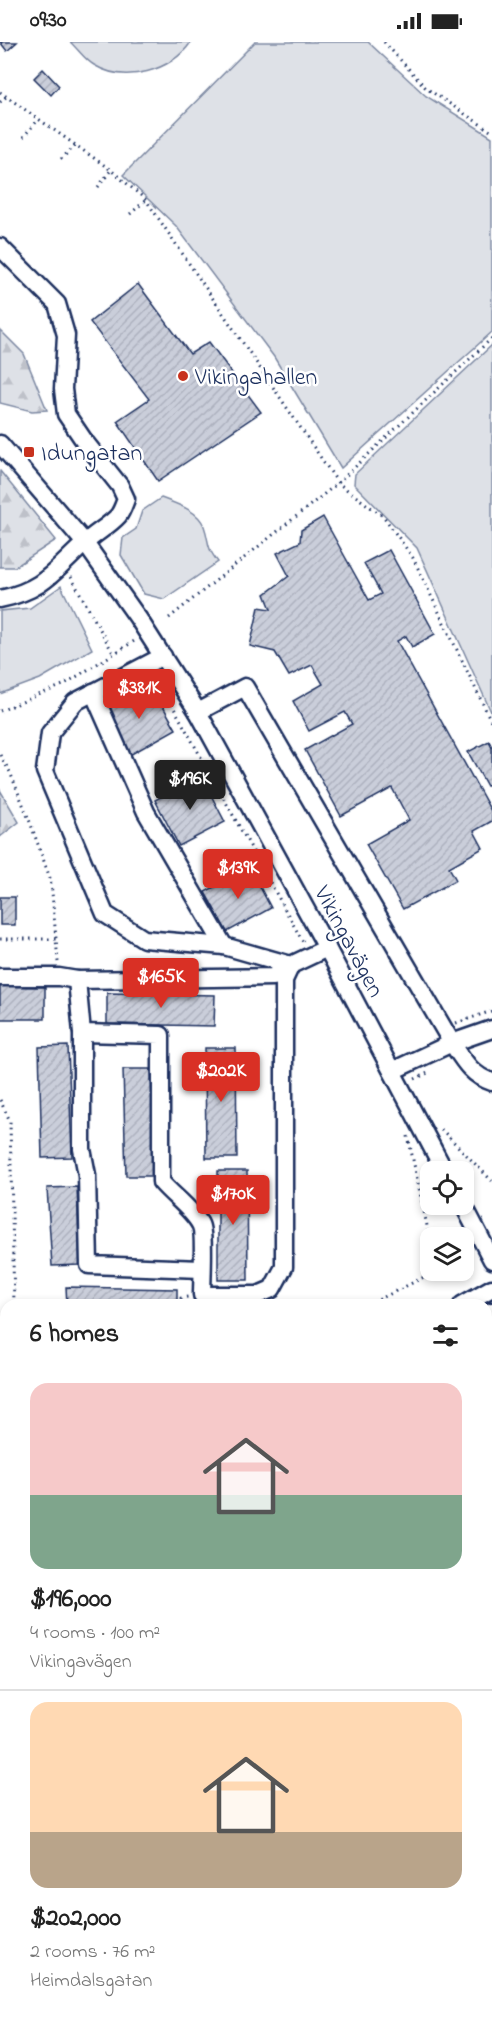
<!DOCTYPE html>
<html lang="en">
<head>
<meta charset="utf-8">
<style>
	:root { --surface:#fff; --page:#f6f6f6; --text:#222; --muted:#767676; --line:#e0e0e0; --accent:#d93025 }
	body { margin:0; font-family:"Indie Flower",sans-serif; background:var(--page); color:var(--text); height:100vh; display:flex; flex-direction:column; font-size:22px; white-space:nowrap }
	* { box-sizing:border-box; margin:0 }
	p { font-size:20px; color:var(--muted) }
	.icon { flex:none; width:33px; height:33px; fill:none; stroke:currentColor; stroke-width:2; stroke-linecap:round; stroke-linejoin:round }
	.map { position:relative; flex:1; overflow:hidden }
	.drawer { position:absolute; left:0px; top:1257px; width:492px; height:720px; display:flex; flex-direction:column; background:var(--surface); border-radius:18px 18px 0 0; box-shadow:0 3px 9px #0003 }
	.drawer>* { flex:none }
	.fabs { position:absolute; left:420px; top:1119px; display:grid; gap:12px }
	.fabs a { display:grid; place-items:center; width:54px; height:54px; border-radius:12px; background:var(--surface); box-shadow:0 3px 9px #0003; font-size:30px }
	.price { position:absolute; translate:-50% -51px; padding:0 14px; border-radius:6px; background:var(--accent); color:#fff; font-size:20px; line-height:39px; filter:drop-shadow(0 2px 3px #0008) }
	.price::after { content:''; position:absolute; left:50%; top:36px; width:18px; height:14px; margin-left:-9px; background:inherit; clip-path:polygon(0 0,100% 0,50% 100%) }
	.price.selected { background:#222; color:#fff }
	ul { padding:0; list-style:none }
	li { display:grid; align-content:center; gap:12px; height:318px; padding:0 30px }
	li+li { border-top:2px solid var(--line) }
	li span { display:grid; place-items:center; height:186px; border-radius:18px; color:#555 }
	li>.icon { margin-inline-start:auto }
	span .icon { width:108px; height:108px; fill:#fffc; stroke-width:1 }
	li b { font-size:26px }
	h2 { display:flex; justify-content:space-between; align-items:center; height:72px; padding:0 30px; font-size:26px }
	.status { display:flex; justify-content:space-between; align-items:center; height:42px; padding:0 30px; background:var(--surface); direction:ltr }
	.status svg { height:16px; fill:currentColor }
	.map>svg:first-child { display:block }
	.green { fill:#dee1e7; stroke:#7c88a2; stroke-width:1.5 }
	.forest { fill:url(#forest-firs); stroke:#7c88a2; stroke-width:1.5 }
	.building { fill:url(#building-hatch); stroke:#1b2f5e; stroke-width:1.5 }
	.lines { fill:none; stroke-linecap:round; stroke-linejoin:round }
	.minor-casing { stroke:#1b2f5e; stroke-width:21 }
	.path { stroke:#1b2f5e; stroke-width:3; stroke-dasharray:1.5 4.5; stroke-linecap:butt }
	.minor { stroke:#fff; stroke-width:16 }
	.poi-dot { fill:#c8321e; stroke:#fff; stroke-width:2 }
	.labels { text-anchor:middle; stroke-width:5; stroke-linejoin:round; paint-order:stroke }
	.poi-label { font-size:24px; fill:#1b2f5e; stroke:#fff; text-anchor:start }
	.street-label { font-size:24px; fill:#1b2f5e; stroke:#fff }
</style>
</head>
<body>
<div class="status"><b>09:30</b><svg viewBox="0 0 49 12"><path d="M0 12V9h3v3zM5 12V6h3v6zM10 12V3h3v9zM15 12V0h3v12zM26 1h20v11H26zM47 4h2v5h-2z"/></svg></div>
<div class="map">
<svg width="492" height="1977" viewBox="0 0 492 1977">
	<defs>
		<pattern id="forest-firs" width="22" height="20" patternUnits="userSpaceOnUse" patternTransform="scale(1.5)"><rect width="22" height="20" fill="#dee1e7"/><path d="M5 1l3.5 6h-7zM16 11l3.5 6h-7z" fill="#bec1c9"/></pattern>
		<pattern id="building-hatch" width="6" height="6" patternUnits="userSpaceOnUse" patternTransform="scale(1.5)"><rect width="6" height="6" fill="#caceda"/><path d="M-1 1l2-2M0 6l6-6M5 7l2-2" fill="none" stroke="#adb1be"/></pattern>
	</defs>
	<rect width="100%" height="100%" fill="#fff"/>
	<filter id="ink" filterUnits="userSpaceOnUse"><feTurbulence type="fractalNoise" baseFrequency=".0167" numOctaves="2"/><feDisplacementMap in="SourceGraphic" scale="12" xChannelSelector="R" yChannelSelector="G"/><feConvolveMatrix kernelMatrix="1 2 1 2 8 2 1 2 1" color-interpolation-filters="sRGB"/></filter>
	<g filter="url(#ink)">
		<!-- green -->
		<g class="green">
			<path d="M70,0H191C172,29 125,42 94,23C85,18 78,7 70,0Z"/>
			<path d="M255,0H368L426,54L492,95V290L341,426L274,315L176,184L123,133Z"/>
			<path d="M492,303V672L417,506L354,442L355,432Z"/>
			<path d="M161,456C176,462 198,468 204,484C210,501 205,503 218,520L164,557L144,552L121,513L123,496L136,487L142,469Z"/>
			<path d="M61,544L92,607L40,637L0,652V569L30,566Z"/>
			<path d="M492,1918V1974L473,1977H258L287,1971H486V1920Z"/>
		</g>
		<!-- forest -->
		<g class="forest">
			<path d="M0,288L24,312L47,368L32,369L0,361Z"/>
			<path d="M0,429L56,498L15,525H0Z"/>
			<path d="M0,748L19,780L0,795Z"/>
			<path d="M492,1284V1388L486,1395V1287Z"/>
			<path d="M492,1399V1489H486V1403Z"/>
			<path d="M6,1511V1950H0V1513Z"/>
			<path d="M492,1630V1866L486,1868V1634Z"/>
			<path d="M31,1971H102L78,1977H38Z"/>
		</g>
		<!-- building -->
		<g class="building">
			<path d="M0,0H17L7,9Z"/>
			<path d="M43,27L59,44L51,53L34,36Z"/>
			<path d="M138,242L190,312L209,300L261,370L158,439L117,379L149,357L90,280Z"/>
			<path d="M323,475L369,558L381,552L364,521L389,508L435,592L412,605L406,594L397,599L492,771V779L474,789L483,806L449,825L456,838L403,867L366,802L409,778L392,746L341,774L305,708L352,682L345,670L309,689L293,659L323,642L312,623L289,634L275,610L250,604L259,565L271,567L265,552L289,534L277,511L300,500L301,488Z"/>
			<path d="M150,642L176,687L128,714L103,669Z"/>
			<path d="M489,699L492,705V742L487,744L468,710Z"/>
			<path d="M201,734L225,780L179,804L155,758Z"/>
			<path d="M250,826L271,866L227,890L205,850Z"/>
			<rect x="0" y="855" width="15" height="28"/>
			<path d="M0,944L45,945V977H0Z"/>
			<path d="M107,951L215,953L214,984L107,982Z"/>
			<path d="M68,1004L72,1115L42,1116L39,1005Z"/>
			<path d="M205,1006H236L237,1116H206Z"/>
			<path d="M123,1027H151L154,1134H126Z"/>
			<path d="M218,1129H247L248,1238H218Z"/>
			<path d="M77,1145L80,1223L52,1224L47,1146Z"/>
			<path d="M66,1245L177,1247V1263H67Z"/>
			<path d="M0,1281L1,1350H0Z"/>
			<path d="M492,1512V1536L486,1537V1513Z"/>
			<path d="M492,1567V1610L486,1612V1569Z"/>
		</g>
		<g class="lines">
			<defs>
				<g id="minor">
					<path d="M0,205L57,262L66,293L63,347L66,372L85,400L120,444L126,457C124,462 122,469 118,474C109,484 95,491 85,501C54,529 44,548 0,557"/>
					<path d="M0,402L85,501L138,576L198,670L327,906L445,1130"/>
					<path d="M163,614L75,660L50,691L45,729L105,872L144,897L224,904L291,923"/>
					<path d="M93,650L146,770L224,904"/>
					<path d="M198,670L245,645L452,1001C463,1018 472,1034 492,1040"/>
					<path d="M0,935H59L77,938L273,935L291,923"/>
					<path d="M77,938L82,991L161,993V1140C173,1154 192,1167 200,1182C205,1190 202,1240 202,1253H258L272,1247L284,1225V938L291,923L327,906"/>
					<path d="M82,991V1107L87,1133L89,1223L202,1227"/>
					<path d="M392,1029L452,1001L492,987"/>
					<path d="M463,1162L492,1218"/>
					<path d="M462,1263L492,1246"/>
					<path d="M486,1272L492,1269"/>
					<path d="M0,1488L6,1486"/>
					<path d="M0,1504L6,1502"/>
					<path d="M486,1556L492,1555"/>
					<path d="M486,1912L492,1910"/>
					<path d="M220,1977L249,1971"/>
				</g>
			</defs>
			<!-- minor casing -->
			<use href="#minor" class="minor-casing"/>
			<!-- path -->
			<g class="path">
				<path d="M384,0L426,46L492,90"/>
				<path d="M0,50L111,128L146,158L338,441L384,475L413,516L492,681"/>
				<path d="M0,60L6,55"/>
				<path d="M23,95L39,77"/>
				<path d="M61,117L76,103"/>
				<path d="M98,145L111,128"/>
				<path d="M130,172L146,158"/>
				<path d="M71,535L113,611"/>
				<path d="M169,576L338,441L492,296"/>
				<path d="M172,657L170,659L303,900"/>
				<path d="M0,669L63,643L136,598"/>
				<path d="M0,713L10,730L30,780L51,839L58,920"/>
				<path d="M0,897H56"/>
				<path d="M456,981L492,969"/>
				<path d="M415,1037L430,1030"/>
				<path d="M0,1058L10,1079L14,1263"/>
				<path d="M441,1087L492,1139"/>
				<path d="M408,1094L430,1198"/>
				<path d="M181,1263V1256L188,1255"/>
				<path d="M368,1263L438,1228"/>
				<path d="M0,1465L6,1461"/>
				<path d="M157,1977L186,1971"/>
			</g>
			<!-- minor -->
			<use href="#minor" class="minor"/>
		</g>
	</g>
	<!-- markers -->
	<g class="poi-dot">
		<circle cx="183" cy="334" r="6"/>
		<rect x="23" y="404" width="12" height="12" rx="3"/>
	</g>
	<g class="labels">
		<!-- poi labels -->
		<g class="poi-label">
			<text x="195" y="342">Vikingahallen</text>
			<text x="41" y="418">Idungatan</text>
		</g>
		<!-- street labels -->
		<g class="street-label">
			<text transform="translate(350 899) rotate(62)" y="8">Vikingavägen</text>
		</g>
	</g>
</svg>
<div class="fabs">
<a><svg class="icon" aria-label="locate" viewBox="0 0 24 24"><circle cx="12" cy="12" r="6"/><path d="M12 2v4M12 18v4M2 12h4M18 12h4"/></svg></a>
<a><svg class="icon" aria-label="layers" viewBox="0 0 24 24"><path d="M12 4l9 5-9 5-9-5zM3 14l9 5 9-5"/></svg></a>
</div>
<b class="price" style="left:139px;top:678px">$381K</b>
<b class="price selected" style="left:190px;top:769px">$196K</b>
<b class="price" style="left:238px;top:858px">$139K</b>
<b class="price" style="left:161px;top:967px">$165K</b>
<b class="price" style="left:221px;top:1061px">$202K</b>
<b class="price" style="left:233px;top:1184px">$170K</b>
<section class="drawer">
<h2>6 homes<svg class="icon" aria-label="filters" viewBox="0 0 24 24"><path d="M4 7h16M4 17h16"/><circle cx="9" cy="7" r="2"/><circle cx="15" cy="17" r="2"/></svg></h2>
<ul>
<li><span style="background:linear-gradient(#f6c9c9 60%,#7fa58c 0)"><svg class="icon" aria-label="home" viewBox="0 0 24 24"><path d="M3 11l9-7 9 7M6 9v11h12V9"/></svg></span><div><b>$196,000</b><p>4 rooms · 100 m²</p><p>Vikingavägen</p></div></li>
<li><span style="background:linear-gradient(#ffd9b3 70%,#b9a48a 0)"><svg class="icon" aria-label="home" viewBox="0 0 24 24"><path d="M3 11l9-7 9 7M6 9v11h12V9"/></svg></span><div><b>$202,000</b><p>2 rooms · 76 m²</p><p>Heimdalsgatan</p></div></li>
</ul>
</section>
</div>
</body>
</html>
